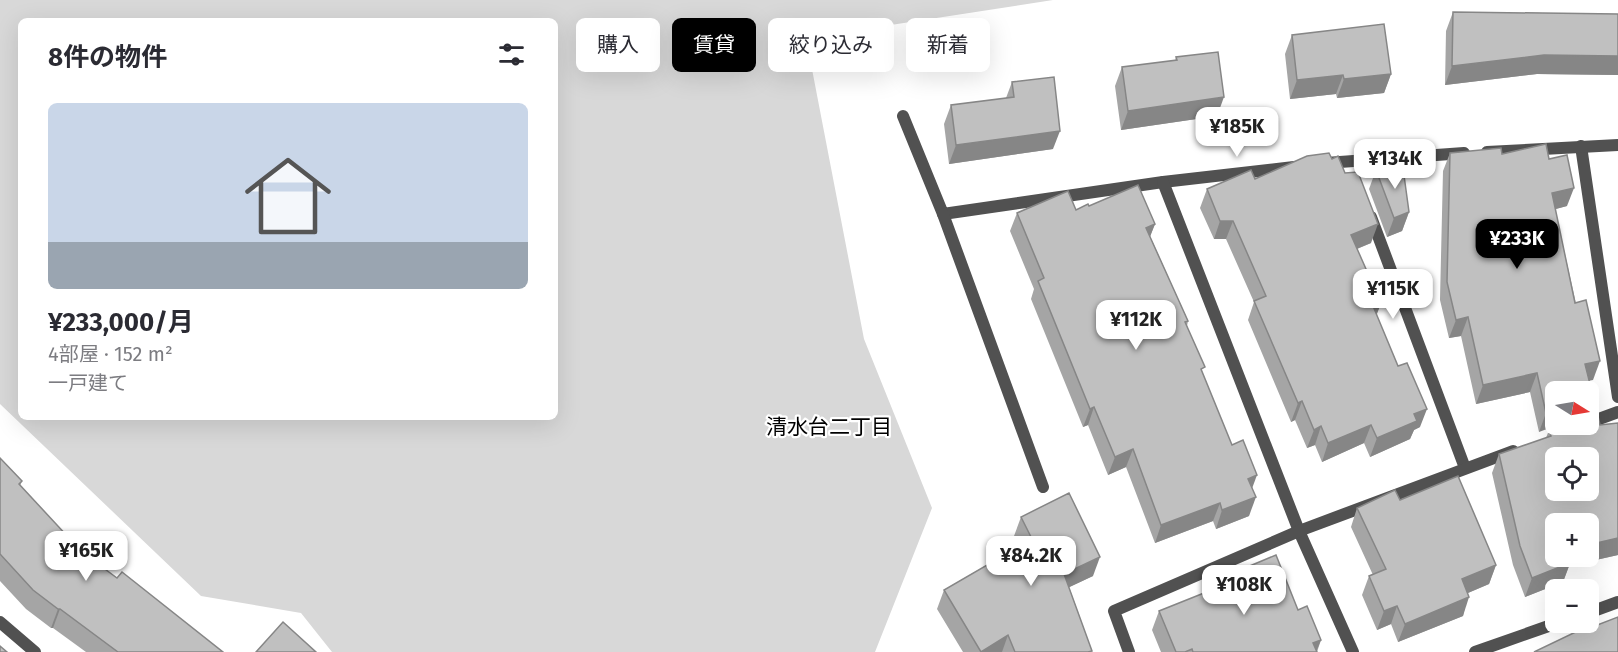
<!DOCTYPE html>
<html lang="ja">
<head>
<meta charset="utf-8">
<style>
	:root { --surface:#fff; --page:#f2f2f3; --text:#2b2b33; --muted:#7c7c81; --accent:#000 }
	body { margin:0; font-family:"Fira Sans","Noto Sans JP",sans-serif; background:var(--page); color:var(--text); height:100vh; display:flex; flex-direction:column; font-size:22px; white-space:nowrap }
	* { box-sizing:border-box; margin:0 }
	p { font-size:20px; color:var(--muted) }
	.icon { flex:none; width:33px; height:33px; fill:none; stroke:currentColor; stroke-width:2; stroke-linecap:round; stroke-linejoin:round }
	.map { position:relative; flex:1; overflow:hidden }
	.details { position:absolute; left:18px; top:18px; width:540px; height:402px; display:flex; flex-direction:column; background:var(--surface); border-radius:9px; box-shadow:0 6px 24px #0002 }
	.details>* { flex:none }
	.top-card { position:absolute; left:576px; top:18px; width:570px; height:54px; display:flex; gap:12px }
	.needle { width:39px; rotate:101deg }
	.buttons { position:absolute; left:1545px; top:381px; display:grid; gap:12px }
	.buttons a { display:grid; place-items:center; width:54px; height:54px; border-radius:9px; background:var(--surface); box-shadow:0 6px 24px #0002; font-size:30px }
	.price { position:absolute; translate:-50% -51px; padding:0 14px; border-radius:12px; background:#fff; color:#222; font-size:20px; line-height:39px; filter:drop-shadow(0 2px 3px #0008) }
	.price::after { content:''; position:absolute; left:50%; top:36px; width:18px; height:14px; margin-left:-9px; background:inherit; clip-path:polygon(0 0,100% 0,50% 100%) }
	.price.on { background:var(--accent); color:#fff }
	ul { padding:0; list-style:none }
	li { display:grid; align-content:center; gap:12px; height:318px; padding:0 30px }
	li span { display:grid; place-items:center; height:186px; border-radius:9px; color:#555 }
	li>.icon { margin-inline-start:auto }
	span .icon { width:108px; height:108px; fill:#fffc; stroke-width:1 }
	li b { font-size:26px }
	h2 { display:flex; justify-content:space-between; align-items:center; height:72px; padding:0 30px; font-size:26px }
	.tag { padding:0 21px; border-radius:9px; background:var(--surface); box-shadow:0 6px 24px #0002; font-size:21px; line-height:54px }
	.tag.on { background:var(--accent); color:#fff }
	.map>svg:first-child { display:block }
	.green { fill:#d8d8d8; fill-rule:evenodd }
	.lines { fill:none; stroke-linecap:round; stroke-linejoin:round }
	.street { stroke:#515151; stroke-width:12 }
	.wall { fill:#a5a5a5 }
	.shaded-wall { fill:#868686 }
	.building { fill:#c0c0c0; stroke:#868686; stroke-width:1.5; fill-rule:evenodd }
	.labels { text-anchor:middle; stroke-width:4.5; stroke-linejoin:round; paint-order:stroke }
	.neighbourhood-label { font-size:21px; fill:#000; stroke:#fff }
</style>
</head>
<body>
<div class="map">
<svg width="1618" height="652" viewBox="0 0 1618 652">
	<rect width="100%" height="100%" fill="#fff"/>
	<!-- green -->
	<path class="green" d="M0,0H1053L806,38L864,339L932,508L875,652H332L301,613L201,596L0,404ZM21,21H555V417H21Z"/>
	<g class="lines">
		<!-- street -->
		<g class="street">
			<path d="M903,116L943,214L1163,182L1294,167"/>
			<path d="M1581,146L1618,397"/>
			<path d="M1487,152L1618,145"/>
			<path d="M1326,163L1464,153"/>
			<path d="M1163,182L1299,531L1353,652"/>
			<path d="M943,214L1043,487"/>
			<path d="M1371,217L1465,468"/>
			<path d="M1588,423L1618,412"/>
			<path d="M1588,613L1618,602"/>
			<path d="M0,622L35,652"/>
			<path d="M1129,652L1114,611L1299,531L1513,451"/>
			<path d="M1475,652L1560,622"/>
		</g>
	</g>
	<!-- wall -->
	<g class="wall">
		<path d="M1453,12L1618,14V75L1537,74L1445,85L1446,31Z"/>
		<path d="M1292,35L1391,74L1384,93L1337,98L1336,94L1290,99L1285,54Z"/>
		<path d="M1176,57L1217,116L1121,130L1115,86L1122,67L1175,61Z"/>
		<path d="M1012,82L1053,149L949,164L944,124L951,105L1006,98Z"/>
		<path d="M1450,153L1502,154L1549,159L1567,206L1555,209L1593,380H1589L1539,432L1530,392L1476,404L1461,336L1449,338L1440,300L1443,171Z"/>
		<path d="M1376,170L1409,212L1402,231L1387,237L1369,189Z"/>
		<path d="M1255,179L1371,243L1357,249L1381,303L1376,315L1420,427L1414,430L1410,439L1370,457L1364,443L1322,462L1315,445L1307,448L1295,420L1291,422L1248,320L1254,302L1226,239H1214L1200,208L1207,189Z"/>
		<path d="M1089,206L1155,224L1150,236L1188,321L1187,326L1202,373L1232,445L1252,489L1249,516L1216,529L1213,521L1155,543L1126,467L1108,475L1088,425L1083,427L1031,299L1034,289L1010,231L1017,213L1076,210Z"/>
		<path d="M1618,423V555L1569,566L1563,582L1525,597L1513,565L1492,473L1499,454L1546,438L1549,430Z"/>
		<path d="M0,458L22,481L20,486L82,552L117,578L223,652H86L53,628H51L26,609L0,581Z"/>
		<path d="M1400,500L1496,565L1489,584L1468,593L1463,616L1398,642L1391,624L1377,630L1362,595L1369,576L1373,575L1351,527L1357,508Z"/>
		<path d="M1021,517L1093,576L1069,587L1092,651L1091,652H963L937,609L944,590L1019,546L1014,536Z"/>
		<path d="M1226,576L1298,610L1321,640L1317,652H1161L1152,630L1159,611L1222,586Z"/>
	</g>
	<!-- shaded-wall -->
	<g class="shaded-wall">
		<path d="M1544,55L1618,56V75L1537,74L1445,85L1452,66Z"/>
		<path d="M1391,74L1384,93L1337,98L1344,79Z"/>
		<path d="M1343,75L1336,94L1290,99L1297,80Z"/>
		<path d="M1224,97L1217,116L1121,130L1128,111Z"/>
		<path d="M1060,131L1053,149L949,164L956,145Z"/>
		<path d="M1574,188L1567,206L1545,212L1552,193Z"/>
		<path d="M1409,212L1402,231L1387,237L1394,218Z"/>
		<path d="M1220,221H1233L1226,239H1214Z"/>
		<path d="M1155,224L1148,242L1146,228Z"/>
		<path d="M1378,224L1371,243L1344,254L1351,235Z"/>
		<path d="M1381,303L1374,322L1373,306Z"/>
		<path d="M1468,317L1461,336L1449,338L1456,320Z"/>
		<path d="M1600,361L1593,380L1578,383L1585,364Z"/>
		<path d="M1537,373L1530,392L1476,404L1483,385Z"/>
		<path d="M1593,396L1588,408V398Z"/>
		<path d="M1302,401L1295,420L1291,422L1298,403Z"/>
		<path d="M1094,407L1088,425L1083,427L1090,409Z"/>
		<path d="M1427,409L1420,427L1414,430L1410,439L1370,457L1377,438L1414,414Z"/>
		<path d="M1556,410V424H1560L1539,432L1546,413Z"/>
		<path d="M1371,425L1364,443L1322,462L1328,443Z"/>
		<path d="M1321,426L1315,445L1307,448L1314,430Z"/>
		<path d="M1133,449L1126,467L1108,475L1115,457Z"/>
		<path d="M1257,475L1250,494L1248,479Z"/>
		<path d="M1256,497L1249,516L1216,529L1222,510Z"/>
		<path d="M1220,503L1213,521L1155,543L1161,525Z"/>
		<path d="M1618,538V555L1569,566L1563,582L1525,597L1532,578L1563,556H1588V545Z"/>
		<path d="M1100,557L1093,576L1057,593L1064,574Z"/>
		<path d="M1496,565L1489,584L1456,598L1462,579Z"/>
		<path d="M1469,597L1463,616L1398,642L1405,624Z"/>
		<path d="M1397,606L1391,624L1377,630L1384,611Z"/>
		<path d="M58,609H60L53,628H51Z"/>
		<path d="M1008,635L1002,652H981Z"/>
		<path d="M1321,640L1316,652L1313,643Z"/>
	</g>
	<!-- building -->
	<g class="building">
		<path d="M1453,12L1618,14V56L1544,55L1452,66Z"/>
		<path d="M1384,24L1391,74L1344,79L1343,75L1297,80L1292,35Z"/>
		<path d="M1218,52L1224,97L1128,111L1122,67L1177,60L1176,57Z"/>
		<path d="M1054,77L1060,131L956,145L951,105L1014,97L1012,82Z"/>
		<path d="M1546,144L1549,159L1567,155L1574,188L1552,193L1575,303L1586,300L1600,361L1585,364L1593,396L1588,398V392H1556V410L1546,413L1537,373L1483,385L1468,317L1456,320L1447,282L1450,153L1501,148L1502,154Z"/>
		<path d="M1329,153L1332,159L1338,156L1345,173L1358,172L1378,224L1351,235L1381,303L1373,306L1398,366L1407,363L1427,409L1414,414L1417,421L1377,438L1371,425L1328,443L1321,426L1314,430L1302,401L1298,403L1254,301L1266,296L1233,221H1220L1207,189L1251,170L1255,179L1307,156Z"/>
		<path d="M1403,168L1409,212L1394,218L1376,170Z"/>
		<path d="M1138,185L1155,224L1146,228L1188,321L1185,322L1205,367L1201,369L1232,445L1243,440L1257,475L1248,479L1256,497L1222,510L1220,503L1161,525L1133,449L1115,457L1094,407L1090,409L1038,281L1044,278L1017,213L1068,191L1076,210L1088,204L1089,206Z"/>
		<path d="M1595,412H1597L1600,425L1618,423V538L1588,545V524H1556V556H1568L1570,563L1532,578L1520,546L1499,454L1551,436L1549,430L1563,424H1588V415ZM1556,458H1588V490H1556Z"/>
		<path d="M0,458L22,481L19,484L82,552L117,578L122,572L223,652H118L60,609H58L33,590L0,554Z"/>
		<path d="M1458,476L1496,565L1462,579L1469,597L1405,624L1397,606L1384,611L1369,576L1386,569L1357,508L1395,490L1400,500Z"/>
		<path d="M1069,493L1100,557L1064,574L1092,651L1088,652H1015L1008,635L981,652L944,590L1032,539L1021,517Z"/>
		<path d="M1276,555L1298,610L1307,606L1321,640L1313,643L1317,652H1193L1192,649L1185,652H1176L1159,611L1229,583L1226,576Z"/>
		<path d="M1618,617V652H1534L1586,627L1587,629Z"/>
		<path d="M283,622L316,652H256Z"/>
		<path d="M0,646L7,652H0Z"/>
	</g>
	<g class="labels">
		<!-- neighbourhood labels -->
		<g class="neighbourhood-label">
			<text x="829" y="434">清水台二丁目</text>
		</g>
	</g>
</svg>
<div class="buttons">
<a><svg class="needle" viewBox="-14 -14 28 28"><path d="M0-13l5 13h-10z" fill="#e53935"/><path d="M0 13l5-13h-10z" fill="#7c7c81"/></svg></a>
<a><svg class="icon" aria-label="locate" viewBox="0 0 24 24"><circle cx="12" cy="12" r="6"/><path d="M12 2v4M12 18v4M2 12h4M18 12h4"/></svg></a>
<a>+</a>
<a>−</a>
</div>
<b class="price" style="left:1237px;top:158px">¥185K</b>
<b class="price" style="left:1395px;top:190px">¥134K</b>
<b class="price on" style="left:1517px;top:270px">¥233K</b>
<b class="price" style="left:1393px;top:320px">¥115K</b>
<b class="price" style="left:1136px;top:351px">¥112K</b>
<b class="price" style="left:86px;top:582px">¥165K</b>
<b class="price" style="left:1031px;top:587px">¥84.2K</b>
<b class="price" style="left:1244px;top:616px">¥108K</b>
<div class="top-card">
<a class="tag">購入</a>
<a class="tag on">賃貸</a>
<a class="tag">絞り込み</a>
<a class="tag">新着</a>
</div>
<section class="details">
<h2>8件の物件<svg class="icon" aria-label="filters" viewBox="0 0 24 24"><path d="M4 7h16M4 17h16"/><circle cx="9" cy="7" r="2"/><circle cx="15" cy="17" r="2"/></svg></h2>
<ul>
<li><span style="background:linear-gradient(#c9d6e8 75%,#9aa5b1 0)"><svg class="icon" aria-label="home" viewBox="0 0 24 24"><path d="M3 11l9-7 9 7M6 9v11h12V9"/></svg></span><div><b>¥233,000/月</b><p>4部屋 · 152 m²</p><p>一戸建て</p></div></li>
</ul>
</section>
</div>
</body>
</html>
